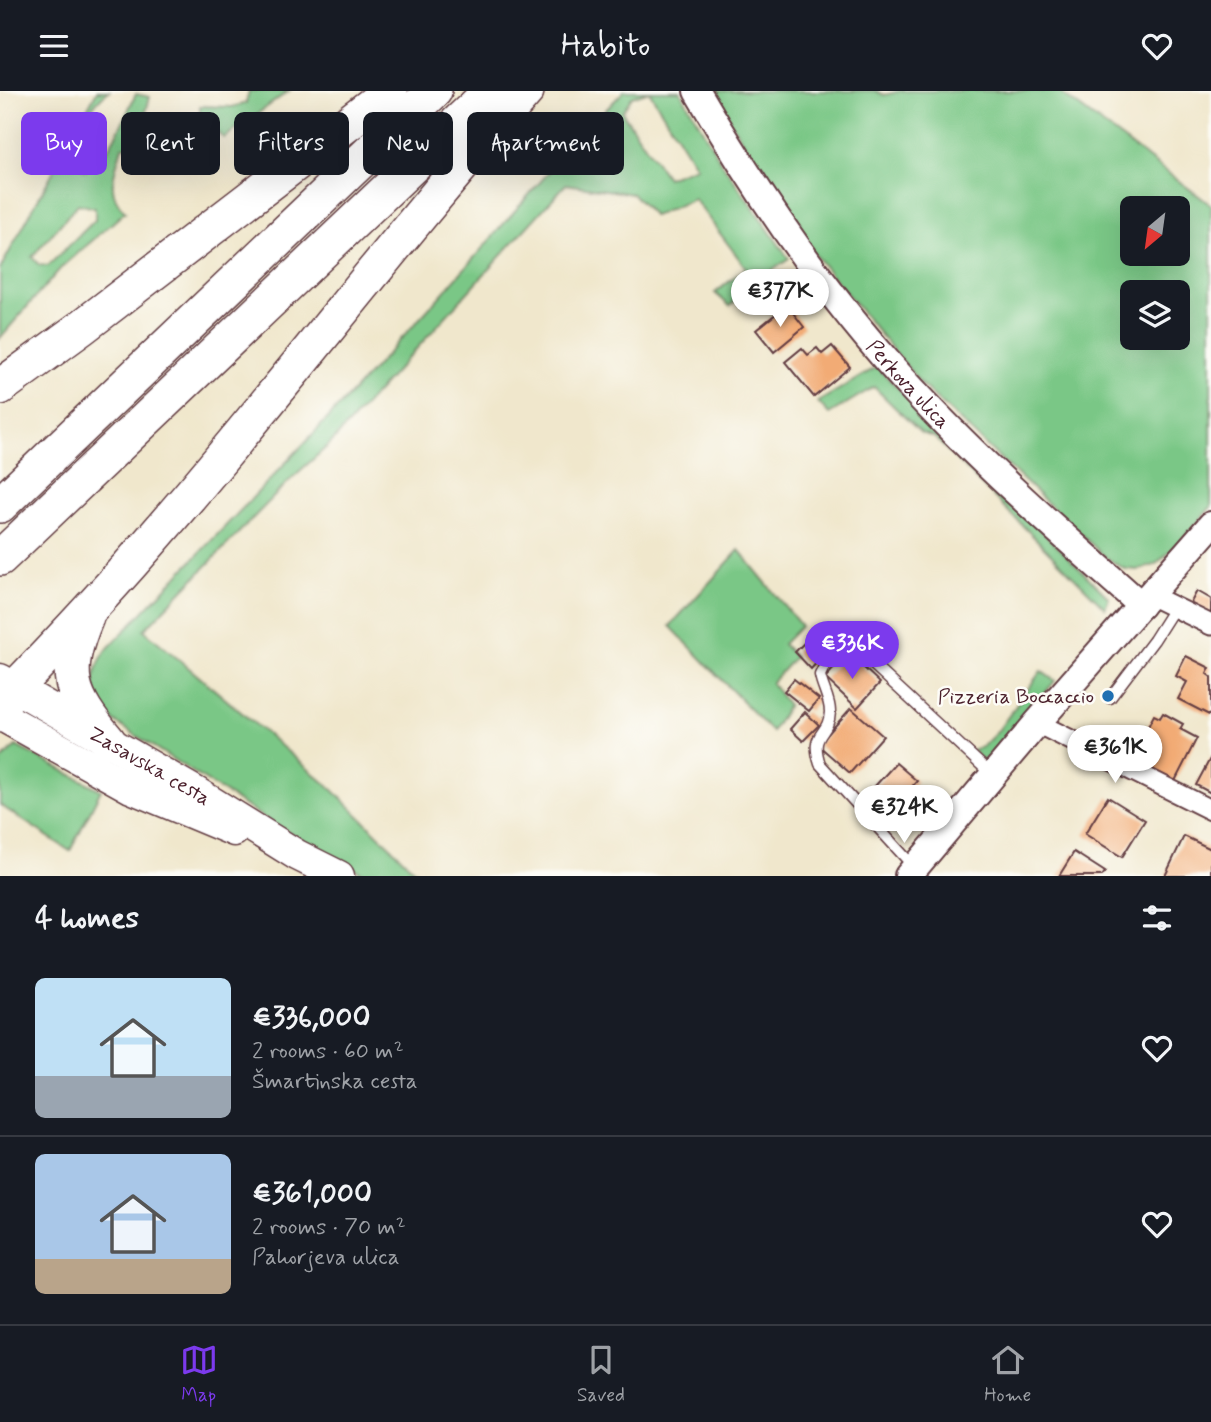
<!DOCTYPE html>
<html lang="en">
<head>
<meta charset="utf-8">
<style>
	:root { --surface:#171b24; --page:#242831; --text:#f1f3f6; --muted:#9ea1a6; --line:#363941; --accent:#7c3aed }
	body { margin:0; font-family:Mynerve,sans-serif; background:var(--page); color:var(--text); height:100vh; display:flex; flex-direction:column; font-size:26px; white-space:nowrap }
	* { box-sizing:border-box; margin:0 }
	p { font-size:23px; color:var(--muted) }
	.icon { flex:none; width:38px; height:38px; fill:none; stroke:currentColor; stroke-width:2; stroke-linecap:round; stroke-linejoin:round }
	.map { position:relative; height:785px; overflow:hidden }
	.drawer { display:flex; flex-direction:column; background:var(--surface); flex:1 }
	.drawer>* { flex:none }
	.banner { position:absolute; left:21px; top:21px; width:700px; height:63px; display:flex; gap:14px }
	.needle { width:46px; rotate:209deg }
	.buttons { position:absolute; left:1120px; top:105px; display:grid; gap:14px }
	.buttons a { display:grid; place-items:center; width:70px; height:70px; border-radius:10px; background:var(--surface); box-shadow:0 7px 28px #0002; font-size:35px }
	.price { position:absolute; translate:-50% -60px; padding:0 16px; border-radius:24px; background:#fff; color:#222; font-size:23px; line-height:46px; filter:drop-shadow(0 2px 4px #0008) }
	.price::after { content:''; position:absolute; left:50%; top:42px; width:21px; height:16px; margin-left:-10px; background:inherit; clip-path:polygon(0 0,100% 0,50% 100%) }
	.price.on { background:var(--accent); color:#fff }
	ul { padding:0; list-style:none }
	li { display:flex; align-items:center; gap:21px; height:175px; padding:0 35px }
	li+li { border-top:2px solid var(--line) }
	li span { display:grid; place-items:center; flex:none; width:196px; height:140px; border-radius:10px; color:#555 }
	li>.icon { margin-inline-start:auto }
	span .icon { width:84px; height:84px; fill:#fffc; stroke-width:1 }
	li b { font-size:30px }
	h2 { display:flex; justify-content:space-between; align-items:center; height:84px; padding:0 35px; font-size:30px }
	.pill { padding:0 24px; border-radius:10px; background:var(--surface); box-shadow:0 7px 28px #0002; font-size:24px; line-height:63px }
	.pill.on { background:var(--accent); color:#fff }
	header { display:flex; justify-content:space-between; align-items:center; height:91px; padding:0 35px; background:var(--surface); font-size:32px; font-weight:600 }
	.tab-bar { display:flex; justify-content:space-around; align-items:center; height:98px; border-top:2px solid var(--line); background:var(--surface); font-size:19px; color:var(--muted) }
	.tab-bar a { display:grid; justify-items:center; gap:4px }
	.tab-bar .on { color:var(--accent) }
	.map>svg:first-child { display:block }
	.green { fill:#7ac786; stroke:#627358; stroke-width:2; fill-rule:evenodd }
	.building { fill:#f2ab75 }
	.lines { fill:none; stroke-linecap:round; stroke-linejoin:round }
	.lane-casing { stroke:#633d43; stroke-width:13 }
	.street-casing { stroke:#633d43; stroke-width:23 }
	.secondary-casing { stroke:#633d43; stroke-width:30 }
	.primary-casing { stroke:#633d43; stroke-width:33 }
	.highway-casing { stroke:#633d43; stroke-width:38 }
	.lane { stroke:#fff; stroke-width:10 }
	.street { stroke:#fff; stroke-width:19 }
	.secondary { stroke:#fff; stroke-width:26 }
	.primary { stroke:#fff; stroke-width:30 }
	.highway { stroke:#fff; stroke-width:35 }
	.poi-dot { fill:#1f6fb2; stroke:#fdfcf7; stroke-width:2.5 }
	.labels { text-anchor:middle; stroke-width:5; stroke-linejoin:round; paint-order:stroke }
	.street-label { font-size:21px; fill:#4a1f2b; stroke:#fdfcf7 }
	.poi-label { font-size:21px; fill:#4a1f2b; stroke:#fdfcf7; text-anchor:end }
</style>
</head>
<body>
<header><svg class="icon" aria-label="menu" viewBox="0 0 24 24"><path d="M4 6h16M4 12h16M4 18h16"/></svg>Habito<svg class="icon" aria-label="heart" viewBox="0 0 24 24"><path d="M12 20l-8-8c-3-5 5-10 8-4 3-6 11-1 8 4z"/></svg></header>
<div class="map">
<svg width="1211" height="785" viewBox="0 0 1211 785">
	<rect width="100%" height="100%" fill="#fdfcf7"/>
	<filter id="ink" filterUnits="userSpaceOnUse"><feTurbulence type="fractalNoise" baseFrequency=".0143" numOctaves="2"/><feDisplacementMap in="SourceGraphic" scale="14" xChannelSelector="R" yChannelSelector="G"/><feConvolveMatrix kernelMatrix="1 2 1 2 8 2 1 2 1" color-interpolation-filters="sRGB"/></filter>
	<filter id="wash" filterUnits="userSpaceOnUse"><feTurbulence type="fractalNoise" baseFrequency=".00686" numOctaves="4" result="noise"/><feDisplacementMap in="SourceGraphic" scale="28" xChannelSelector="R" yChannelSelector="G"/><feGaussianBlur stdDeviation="1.57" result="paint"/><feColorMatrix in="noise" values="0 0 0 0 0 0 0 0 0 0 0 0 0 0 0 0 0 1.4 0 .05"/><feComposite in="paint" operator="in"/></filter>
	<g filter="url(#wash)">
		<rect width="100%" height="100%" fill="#f0e7cc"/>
		<!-- green -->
		<g class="green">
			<path d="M97,0H109C88,14 77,45 72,69L85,80C111,66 123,28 136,3L150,6L144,28L143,58L136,61L132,54L122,56C115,82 104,99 125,121L60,178L0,247V178ZM78,113L95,117V129L48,175L39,174L32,166Z"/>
			<path d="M249,0H289L224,47L200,28V15L232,16L246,12Z"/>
			<path d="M624,0H649L632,6L622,21L667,87L696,76L649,0H680L721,71L789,168L748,196L730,215L715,202L746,177L694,108L654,125L633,103L566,93L330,353L292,387L144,539L333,699L420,785H368L278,736L109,627C92,599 87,586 108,557C214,447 320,338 422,225C490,151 553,72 624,0Z"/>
			<path d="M711,0H876L884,4L901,0H1058L1211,114V416L1186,446L1155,474L1137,479L1125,478L1105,466L922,294L809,157ZM1132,117H1178V163H1132ZM1132,201H1178V247H1132Z"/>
			<path d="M877,276L1109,507L1105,517L934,346L921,342L874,296L829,323L818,311Z"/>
			<path d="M739,459L801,535L783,553L795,566L771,592L788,614L772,641L670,535Z"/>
			<path d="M1041,580L1055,590L991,666L982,669L972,659L982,656L997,641Z"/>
			<path d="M16,655L101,699L70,760L0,714V670Z"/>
		</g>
		<g id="blocks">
			<!-- building -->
			<g class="building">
				<path d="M787,214L804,236L774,261L756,239Z"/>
				<path d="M832,255L850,276L814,306L785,271L802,257L808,264L817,257L822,263Z"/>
				<path d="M1197,500L1211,508V525L1190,513Z"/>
				<path d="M804,552L820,568L811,578L795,561Z"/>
				<path d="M848,562L880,592L857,617L825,587Z"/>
				<path d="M1186,565L1210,577L1207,583L1211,586V625L1178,608L1187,591L1176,585Z"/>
				<path d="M794,588L819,608L809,620L784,600Z"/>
				<path d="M851,617L883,645L850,682L818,654Z"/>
				<path d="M805,621L819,634L803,650L790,638Z"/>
				<path d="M1163,622L1183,633L1180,638L1197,647L1173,694L1135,674L1140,665L1134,662L1154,624L1160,627Z"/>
				<path d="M1211,666V702L1196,694Z"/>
				<path d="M896,672L917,690L885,726L864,707Z"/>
				<path d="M1108,706L1145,729L1122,766L1085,743Z"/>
				<path d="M1184,745L1211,758V785H1165Z"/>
				<path d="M1074,761L1105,781L1102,785H1059Z"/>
			</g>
		</g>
	</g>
	<g filter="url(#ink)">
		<use href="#blocks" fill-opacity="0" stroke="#633d43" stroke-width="2"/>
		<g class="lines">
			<defs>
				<g id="lane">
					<path d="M1110,607L1154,549L1175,516"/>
					<path d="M914,776L820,673C809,640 829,646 830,621C830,608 822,596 820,584L834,556L840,551L850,552L992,684"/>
				</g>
				<g id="street">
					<path d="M1150,504L1211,534"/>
					<path d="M1037,632L1211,719"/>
				</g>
				<g id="secondary">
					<path id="s1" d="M697,0C760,108 831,212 917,303C987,378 1065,446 1141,514"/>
					<path d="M908,785L1037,632L1211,434"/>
				</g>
				<g id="primary">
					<path id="s2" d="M0,588L196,701L297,764L339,785"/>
					<path d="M0,624L131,697L234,740"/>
				</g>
				<g id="highway">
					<path d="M0,296L81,237L390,0"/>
					<path d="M0,414L434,0"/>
					<path d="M0,467L491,0"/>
					<path d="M86,526C62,584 69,603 108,650"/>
					<path d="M0,613C55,556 110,498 162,437C286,294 400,142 526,0"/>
				</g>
			</defs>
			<!-- lane casing -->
			<use href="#lane" class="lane-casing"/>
			<!-- street casing -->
			<use href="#street" class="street-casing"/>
			<!-- secondary casing -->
			<use href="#secondary" class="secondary-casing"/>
			<!-- primary casing -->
			<use href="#primary" class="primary-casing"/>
			<!-- highway casing -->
			<use href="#highway" class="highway-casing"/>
			<!-- lane -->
			<use href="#lane" class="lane"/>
			<!-- street -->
			<use href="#street" class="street"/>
			<!-- secondary -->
			<use href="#secondary" class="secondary"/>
			<!-- primary -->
			<use href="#primary" class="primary"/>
			<!-- highway -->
			<use href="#highway" class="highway"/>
		</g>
	</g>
	<!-- markers -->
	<circle class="poi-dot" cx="1108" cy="605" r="7"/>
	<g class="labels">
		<!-- street labels -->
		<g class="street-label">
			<text dy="7" stroke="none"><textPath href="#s1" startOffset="362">Perkova ulica</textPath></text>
			<text dy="7" stroke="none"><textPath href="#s2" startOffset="173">Zasavska cesta</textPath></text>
		</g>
		<!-- poi labels -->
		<g class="poi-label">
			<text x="1094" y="612">Pizzeria Boccaccio</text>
		</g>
	</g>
</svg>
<div class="buttons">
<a><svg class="needle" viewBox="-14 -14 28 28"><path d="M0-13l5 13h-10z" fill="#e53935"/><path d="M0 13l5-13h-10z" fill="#9ea1a6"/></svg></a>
<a><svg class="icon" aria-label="layers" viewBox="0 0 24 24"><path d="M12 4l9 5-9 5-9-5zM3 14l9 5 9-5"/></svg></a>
</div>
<b class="price" style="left:780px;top:238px">€377K</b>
<b class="price on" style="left:852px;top:590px">€336K</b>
<b class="price" style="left:1115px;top:694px">€361K</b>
<b class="price" style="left:904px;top:754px">€324K</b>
<div class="banner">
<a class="pill on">Buy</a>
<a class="pill">Rent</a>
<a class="pill">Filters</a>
<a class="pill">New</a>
<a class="pill">Apartment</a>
</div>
</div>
<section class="drawer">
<h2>4 homes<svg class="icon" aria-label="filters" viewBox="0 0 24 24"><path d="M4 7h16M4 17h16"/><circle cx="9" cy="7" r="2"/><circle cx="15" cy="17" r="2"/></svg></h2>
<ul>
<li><span style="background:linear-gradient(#bfe0f5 70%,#9aa5b1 0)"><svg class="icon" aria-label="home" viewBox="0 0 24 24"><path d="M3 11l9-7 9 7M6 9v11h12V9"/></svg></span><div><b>€336,000</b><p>2 rooms · 60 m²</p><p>Šmartinska cesta</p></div><svg class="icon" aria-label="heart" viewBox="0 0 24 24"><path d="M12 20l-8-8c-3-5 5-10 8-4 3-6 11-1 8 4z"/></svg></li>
<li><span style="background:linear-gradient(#a9c7e8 75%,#b9a48a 0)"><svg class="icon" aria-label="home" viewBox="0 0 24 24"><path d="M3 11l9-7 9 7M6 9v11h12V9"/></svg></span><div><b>€361,000</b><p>2 rooms · 70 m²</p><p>Pahorjeva ulica</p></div><svg class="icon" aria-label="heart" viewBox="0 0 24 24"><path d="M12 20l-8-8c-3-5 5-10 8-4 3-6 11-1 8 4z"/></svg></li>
</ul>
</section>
<nav class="tab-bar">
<a class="on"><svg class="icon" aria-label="map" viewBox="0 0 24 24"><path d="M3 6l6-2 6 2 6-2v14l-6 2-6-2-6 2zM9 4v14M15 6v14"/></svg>Map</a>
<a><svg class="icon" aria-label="saved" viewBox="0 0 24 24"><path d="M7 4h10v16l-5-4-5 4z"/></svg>Saved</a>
<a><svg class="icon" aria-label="home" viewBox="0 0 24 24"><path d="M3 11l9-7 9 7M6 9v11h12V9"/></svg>Home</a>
</nav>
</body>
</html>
